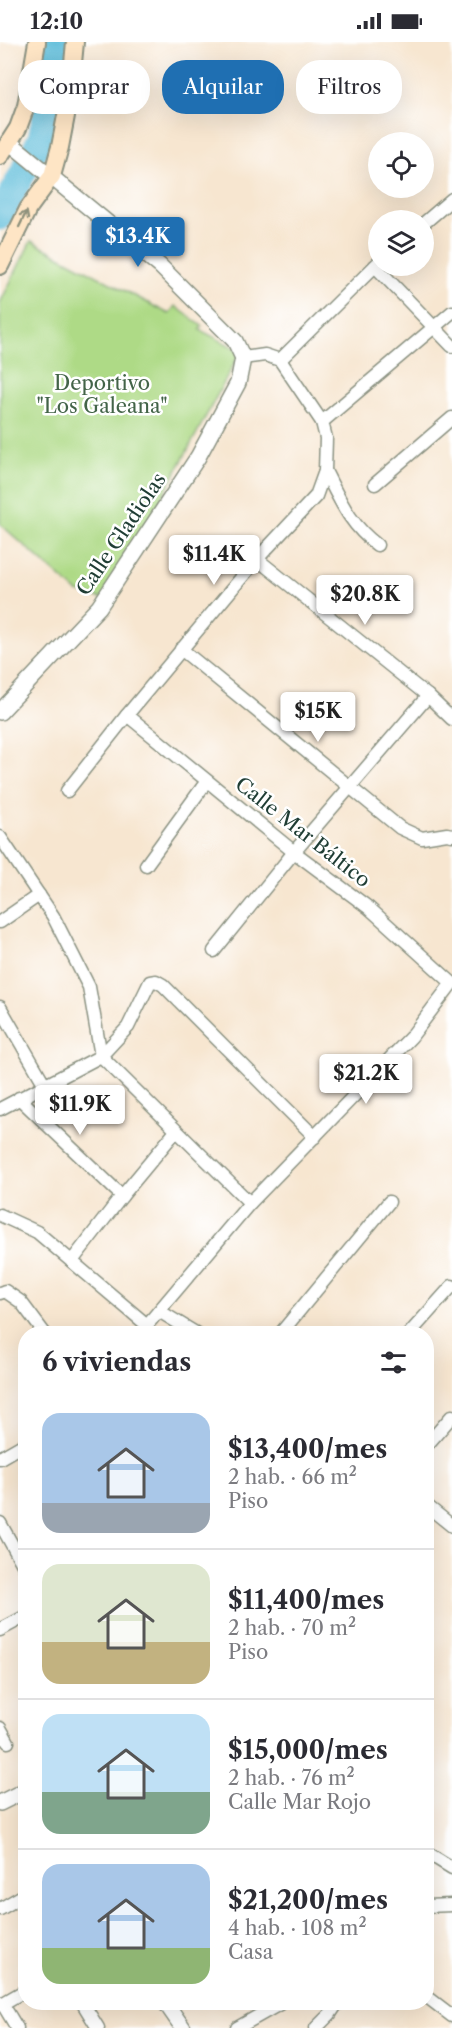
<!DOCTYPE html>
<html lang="es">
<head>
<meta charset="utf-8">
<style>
	:root { --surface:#fff; --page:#f2f2f3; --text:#2b2b33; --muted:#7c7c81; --line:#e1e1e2; --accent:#1f6fb2 }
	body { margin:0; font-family:"Libre Caslon Text",serif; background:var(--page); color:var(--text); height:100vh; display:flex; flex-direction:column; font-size:22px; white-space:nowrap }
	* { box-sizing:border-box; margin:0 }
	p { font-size:20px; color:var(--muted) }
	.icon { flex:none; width:33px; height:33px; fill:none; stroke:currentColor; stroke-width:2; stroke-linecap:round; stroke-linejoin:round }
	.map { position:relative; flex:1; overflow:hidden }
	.sheet { position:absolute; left:18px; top:1284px; width:416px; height:684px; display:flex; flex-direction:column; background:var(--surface); border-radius:24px; box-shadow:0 6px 24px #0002 }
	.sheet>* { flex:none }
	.banner { position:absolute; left:18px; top:18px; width:417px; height:54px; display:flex; gap:12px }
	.controls { position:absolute; left:368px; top:90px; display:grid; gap:12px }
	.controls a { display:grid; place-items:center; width:66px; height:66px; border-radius:50%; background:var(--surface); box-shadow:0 6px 24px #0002; font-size:30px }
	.price { position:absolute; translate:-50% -51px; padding:0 14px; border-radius:6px; background:#fff; color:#222; font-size:20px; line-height:39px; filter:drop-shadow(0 2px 3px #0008) }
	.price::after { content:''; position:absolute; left:50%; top:36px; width:18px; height:14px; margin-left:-9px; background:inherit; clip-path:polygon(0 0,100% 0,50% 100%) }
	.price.active { background:var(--accent); color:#fff }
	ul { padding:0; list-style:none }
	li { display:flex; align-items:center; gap:18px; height:150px; padding:0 24px }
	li+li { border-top:2px solid var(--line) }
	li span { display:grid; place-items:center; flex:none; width:168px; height:120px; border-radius:18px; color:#555 }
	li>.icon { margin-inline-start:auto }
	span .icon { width:72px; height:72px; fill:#fffc; stroke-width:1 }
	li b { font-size:26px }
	h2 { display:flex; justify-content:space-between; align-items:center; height:72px; padding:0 24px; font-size:26px }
	.pill { padding:0 21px; border-radius:24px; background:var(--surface); box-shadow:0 6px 24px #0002; font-size:21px; line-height:54px }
	.pill.active { background:var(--accent); color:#fff }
	.status { display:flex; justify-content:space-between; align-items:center; height:42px; padding:0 30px; background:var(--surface); direction:ltr }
	.status svg { height:16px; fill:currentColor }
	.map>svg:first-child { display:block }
	.green { fill:#aeda86; stroke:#668c5d; stroke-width:1.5 }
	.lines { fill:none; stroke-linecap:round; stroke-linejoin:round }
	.river { stroke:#5bbcd9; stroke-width:27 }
	.minor-casing { stroke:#8b9282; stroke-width:15 }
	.tertiary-casing { stroke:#8b9282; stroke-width:18 }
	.secondary-casing { stroke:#8b9282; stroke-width:20 }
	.minor { stroke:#fff; stroke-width:12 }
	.tertiary { stroke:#fff; stroke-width:15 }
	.secondary { stroke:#fee5c5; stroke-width:16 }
	.oneway { stroke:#8e917c }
	.labels { text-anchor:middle; stroke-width:5; stroke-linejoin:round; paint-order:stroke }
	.park-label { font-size:20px; fill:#436448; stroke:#fff }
	.street-label { font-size:20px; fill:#1f3d34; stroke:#fff }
</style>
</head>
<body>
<div class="status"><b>12:10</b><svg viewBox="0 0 49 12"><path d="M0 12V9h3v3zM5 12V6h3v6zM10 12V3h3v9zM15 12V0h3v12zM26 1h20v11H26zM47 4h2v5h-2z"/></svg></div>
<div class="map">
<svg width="452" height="1986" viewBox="0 0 452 1986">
	<rect width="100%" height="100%" fill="#fff"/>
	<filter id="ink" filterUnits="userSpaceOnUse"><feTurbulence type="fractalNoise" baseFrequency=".0167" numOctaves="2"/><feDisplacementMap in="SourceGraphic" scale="12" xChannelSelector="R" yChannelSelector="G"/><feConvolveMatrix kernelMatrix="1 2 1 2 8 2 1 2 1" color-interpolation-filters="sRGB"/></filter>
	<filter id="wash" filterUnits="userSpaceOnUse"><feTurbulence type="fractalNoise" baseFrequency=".008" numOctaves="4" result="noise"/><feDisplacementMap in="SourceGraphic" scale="24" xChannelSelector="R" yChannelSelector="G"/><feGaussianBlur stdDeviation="1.35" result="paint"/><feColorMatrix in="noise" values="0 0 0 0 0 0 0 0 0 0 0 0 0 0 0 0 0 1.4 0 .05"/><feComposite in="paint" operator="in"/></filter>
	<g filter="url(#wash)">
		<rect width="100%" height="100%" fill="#f7e6d0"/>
		<!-- green -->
		<path class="green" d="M31,199L169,272L175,264L202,284L200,288L241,309L107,558L77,550L0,482V261Z"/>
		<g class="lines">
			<!-- river -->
			<path class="river" d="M0,175L41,96L52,41L57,0"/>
		</g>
	</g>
	<g filter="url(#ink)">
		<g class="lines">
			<defs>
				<g id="minor">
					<path d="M423,182L452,157"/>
					<path d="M375,224L452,304"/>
					<path d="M280,318L378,221"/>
					<path d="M322,380L452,270"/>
					<path d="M325,429C340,458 350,483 377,503"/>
					<path d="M375,442L452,376"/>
					<path d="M257,517L428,654L452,677"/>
					<path d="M181,607L400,786L422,796L447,792L452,793"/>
					<path d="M127,673L294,810L369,866L452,941"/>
					<path d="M67,749L127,673L257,517L316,454L325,429L326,396L322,380L280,318L265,313L243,316"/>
					<path d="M0,795L53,874L89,945L101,1014"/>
					<path d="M146,823L207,739"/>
					<path d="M0,880L39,853"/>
					<path d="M214,909L294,810L428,654"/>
					<path d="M0,965L45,1043"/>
					<path d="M101,1014L250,1161"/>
					<path d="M19,1056L122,1154"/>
					<path d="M0,1067L101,1014L128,985L150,940L156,939L163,943L315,1095"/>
					<path d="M0,1173L37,1190L147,1283L250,1161L411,995L452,941"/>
					<path d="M72,1219L122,1154L176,1089"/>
					<path d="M0,1251L5,1249L21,1260L45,1292"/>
					<path d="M159,1269L197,1292"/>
					<path d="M280,1292L389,1160"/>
					<path d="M409,1292L452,1244"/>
					<path d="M426,1404L452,1374"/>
					<path d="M0,1416L26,1401"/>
					<path d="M426,1463L452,1484"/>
					<path d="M0,1481L26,1528"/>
					<path d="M0,1588L26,1574"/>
					<path d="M0,1686L8,1700"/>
					<path d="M426,1810L452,1826"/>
					<path d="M426,1864L452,1863"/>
					<path d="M0,1867L26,1852"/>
					<path d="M426,1954L452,1974"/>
					<path d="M82,1960L98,1986"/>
					<path d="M2,1961L17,1986"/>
					<path d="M0,1963L26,1948"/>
					<path d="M237,1986L283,1960"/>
					<path d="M316,1986L330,1972L338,1960"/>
				</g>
				<g id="tertiary">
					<path d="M0,670L99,565L198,415L238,341L243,316L235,299L160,224L9,100"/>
					<path d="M0,1761L26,1748"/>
					<path d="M165,1960L183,1986"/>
				</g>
				<g id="secondary">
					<path d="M0,114L18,86L26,64L37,0"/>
					<path d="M0,224L28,167L52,134L60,105L70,53L75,0"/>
				</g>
			</defs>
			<!-- minor casing -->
			<use href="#minor" class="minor-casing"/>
			<!-- tertiary casing -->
			<use href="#tertiary" class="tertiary-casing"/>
			<!-- secondary casing -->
			<use href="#secondary" class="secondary-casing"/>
			<!-- minor -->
			<use href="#minor" class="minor"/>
			<!-- tertiary -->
			<use href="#tertiary" class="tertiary"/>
			<!-- secondary -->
			<use href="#secondary" class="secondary"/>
		</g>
		<!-- one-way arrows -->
		<defs><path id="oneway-shaft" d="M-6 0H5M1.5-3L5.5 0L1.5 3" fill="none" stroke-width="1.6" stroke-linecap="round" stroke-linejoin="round" transform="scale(1.5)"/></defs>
		<use class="oneway" href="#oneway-shaft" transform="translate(23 177) rotate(-64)"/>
	</g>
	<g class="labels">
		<!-- park labels -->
		<g class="park-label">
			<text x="102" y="348">Deportivo<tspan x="102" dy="23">"Los Galeana"</tspan></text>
		</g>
		<!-- street labels -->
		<g class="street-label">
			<text transform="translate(121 492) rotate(-56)" y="7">Calle Gladiolas</text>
			<text transform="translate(303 790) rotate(38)" y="7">Calle Mar Báltico</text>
		</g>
	</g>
</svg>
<div class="controls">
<a><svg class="icon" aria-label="locate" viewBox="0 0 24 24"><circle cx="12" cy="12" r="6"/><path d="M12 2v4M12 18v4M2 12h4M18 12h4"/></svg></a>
<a><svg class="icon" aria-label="layers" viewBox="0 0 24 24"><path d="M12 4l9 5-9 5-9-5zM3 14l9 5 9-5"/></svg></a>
</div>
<b class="price active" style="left:138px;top:226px">$13.4K</b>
<b class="price" style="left:214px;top:544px">$11.4K</b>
<b class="price" style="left:365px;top:584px">$20.8K</b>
<b class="price" style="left:318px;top:701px">$15K</b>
<b class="price" style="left:366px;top:1063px">$21.2K</b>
<b class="price" style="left:80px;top:1094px">$11.9K</b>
<div class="banner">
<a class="pill">Comprar</a>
<a class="pill active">Alquilar</a>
<a class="pill">Filtros</a>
</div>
<section class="sheet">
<h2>6 viviendas<svg class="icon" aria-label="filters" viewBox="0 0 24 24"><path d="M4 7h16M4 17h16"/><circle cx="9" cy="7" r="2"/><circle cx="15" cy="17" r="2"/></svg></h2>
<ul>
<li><span style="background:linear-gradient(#a9c7e8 75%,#9aa5b1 0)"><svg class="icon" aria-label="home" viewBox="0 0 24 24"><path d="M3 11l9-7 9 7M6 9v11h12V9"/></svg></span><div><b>$13,400/mes</b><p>2 hab. · 66 m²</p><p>Piso</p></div></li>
<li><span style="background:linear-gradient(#dfe7d0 65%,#c2b280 0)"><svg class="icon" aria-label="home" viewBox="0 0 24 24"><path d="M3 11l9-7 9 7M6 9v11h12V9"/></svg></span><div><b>$11,400/mes</b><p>2 hab. · 70 m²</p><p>Piso</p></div></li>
<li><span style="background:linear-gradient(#bfe0f5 65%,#7fa58c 0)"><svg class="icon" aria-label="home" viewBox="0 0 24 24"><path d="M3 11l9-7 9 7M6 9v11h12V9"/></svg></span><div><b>$15,000/mes</b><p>2 hab. · 76 m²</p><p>Calle Mar Rojo</p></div></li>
<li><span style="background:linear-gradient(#a9c7e8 70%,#8fb573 0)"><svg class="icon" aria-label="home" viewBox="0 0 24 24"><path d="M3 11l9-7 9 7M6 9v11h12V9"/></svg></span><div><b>$21,200/mes</b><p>4 hab. · 108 m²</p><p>Casa</p></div></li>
</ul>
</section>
</div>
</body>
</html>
